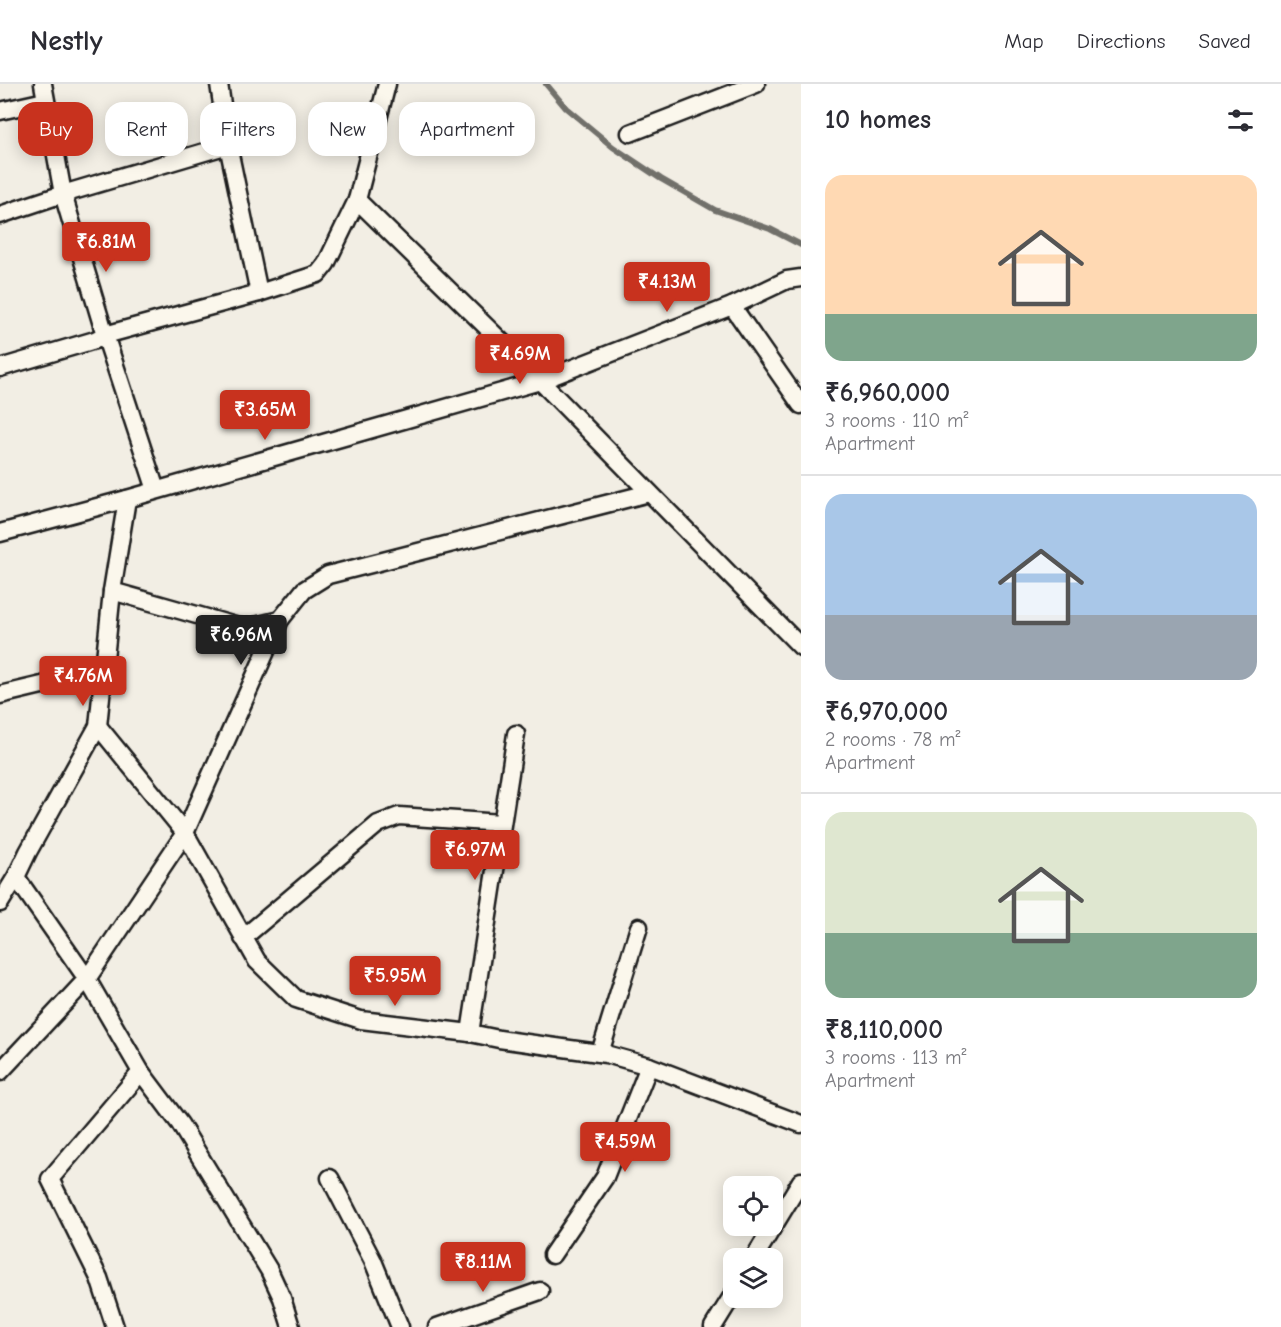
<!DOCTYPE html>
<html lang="en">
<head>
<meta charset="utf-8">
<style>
	:root { --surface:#fff; --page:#f2f2f3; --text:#2b2b33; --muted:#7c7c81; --line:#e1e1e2; --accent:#c8321e }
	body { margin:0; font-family:"Comic Neue",sans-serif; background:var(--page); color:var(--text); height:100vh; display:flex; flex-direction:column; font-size:22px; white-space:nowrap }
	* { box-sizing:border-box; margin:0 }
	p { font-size:20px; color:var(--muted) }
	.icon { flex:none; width:33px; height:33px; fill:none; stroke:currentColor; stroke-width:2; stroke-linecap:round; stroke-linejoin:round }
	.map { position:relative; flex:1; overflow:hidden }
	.details { display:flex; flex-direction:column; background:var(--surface); width:480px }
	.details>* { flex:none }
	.banner { position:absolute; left:18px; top:18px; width:570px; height:54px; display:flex; gap:12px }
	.buttons { position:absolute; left:723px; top:1092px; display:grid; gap:12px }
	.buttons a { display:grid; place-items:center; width:60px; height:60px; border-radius:12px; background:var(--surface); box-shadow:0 3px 15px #0003; font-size:30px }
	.price { position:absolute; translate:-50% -51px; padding:0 14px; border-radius:6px; background:var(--accent); color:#fff; font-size:20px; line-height:39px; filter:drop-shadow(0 2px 3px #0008) }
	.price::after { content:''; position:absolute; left:50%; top:36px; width:18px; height:14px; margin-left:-9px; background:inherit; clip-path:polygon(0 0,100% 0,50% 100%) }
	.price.selected { background:#222; color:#fff }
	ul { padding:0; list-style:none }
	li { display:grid; align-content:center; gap:12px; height:318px; padding:0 24px }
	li+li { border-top:2px solid var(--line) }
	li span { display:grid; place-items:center; height:186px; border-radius:18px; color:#555 }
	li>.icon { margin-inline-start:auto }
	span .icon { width:108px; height:108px; fill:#fffc; stroke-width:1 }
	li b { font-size:26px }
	h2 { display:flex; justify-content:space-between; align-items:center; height:72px; padding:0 24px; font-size:26px }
	.chip { padding:0 21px; border-radius:18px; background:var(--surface); box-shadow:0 3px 15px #0003; font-size:21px; line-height:54px }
	.chip.selected { background:var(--accent); color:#fff }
	header { display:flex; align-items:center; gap:36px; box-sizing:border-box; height:84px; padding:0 30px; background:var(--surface); border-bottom:2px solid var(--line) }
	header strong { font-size:28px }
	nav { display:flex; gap:33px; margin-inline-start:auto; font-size:21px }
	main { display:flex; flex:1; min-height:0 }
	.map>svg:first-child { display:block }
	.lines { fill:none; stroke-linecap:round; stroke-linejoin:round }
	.stream { stroke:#716f6b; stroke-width:6 }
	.minor-casing { stroke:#1c1c1c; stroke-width:21 }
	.minor { stroke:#fbf7ec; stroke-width:16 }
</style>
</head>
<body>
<header>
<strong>Nestly</strong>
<nav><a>Map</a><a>Directions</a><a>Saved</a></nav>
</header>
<main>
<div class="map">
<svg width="801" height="1243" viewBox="0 0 801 1243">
	<rect width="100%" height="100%" fill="#f2eee4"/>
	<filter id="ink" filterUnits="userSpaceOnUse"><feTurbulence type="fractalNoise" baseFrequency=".0167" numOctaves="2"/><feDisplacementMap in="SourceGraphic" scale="12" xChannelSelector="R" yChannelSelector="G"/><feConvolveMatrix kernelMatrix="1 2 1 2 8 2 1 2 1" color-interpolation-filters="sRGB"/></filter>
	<g filter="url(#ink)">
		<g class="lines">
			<!-- stream -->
			<path class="stream" d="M546,0L566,24L613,63L661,95L715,126L770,145L801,161"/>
			<defs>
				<g id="minor">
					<path d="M219,0L228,61L259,209"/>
					<path d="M387,0L357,116L502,258L801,563"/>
					<path d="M0,27L45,17"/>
					<path d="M630,49L756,0"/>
					<path d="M0,131L63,110L228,61"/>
					<path d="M732,222L801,321"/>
					<path d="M0,284L95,256L105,251L63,110L43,0"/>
					<path d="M156,406L105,251L259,209L318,190L326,180L357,116"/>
					<path d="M0,449L127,415L540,297L732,222L787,196L801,194"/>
					<path d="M112,507L239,543L246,544L280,536"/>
					<path d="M0,611L105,586"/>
					<path d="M98,642L185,749L257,877L296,915L361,936L470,949L499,955L606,970L649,982L801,1040"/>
					<path d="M16,793L87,895L141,988L180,1040L269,1186L282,1214L291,1243"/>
					<path d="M0,819L16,793L28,768L98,642L112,507L127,415"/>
					<path d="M243,854L378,740L399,732L501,739"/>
					<path d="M470,949L516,650"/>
					<path d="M600,969L639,843"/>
					<path d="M0,988L87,895L185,749L280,536L304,506L328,491L649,409"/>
					<path d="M330,1094L373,1177L400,1243"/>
					<path d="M552,1171L605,1093L649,982"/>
					<path d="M754,1174L801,1097"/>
					<path d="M115,1243L99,1194L50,1095L141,988"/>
					<path d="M437,1243L540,1207"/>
					<path d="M713,1243L734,1209"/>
				</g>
			</defs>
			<!-- minor casing -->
			<use href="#minor" class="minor-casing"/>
			<!-- minor -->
			<use href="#minor" class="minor"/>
		</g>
	</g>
</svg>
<div class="buttons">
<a><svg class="icon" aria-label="locate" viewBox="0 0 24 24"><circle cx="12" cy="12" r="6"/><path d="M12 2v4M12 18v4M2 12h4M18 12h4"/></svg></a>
<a><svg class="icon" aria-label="layers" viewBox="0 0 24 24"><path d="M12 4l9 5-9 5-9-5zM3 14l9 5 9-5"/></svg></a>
</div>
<b class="price" style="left:106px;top:189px">₹6.81M</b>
<b class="price" style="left:667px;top:229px">₹4.13M</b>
<b class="price" style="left:520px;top:301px">₹4.69M</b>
<b class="price" style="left:265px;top:357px">₹3.65M</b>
<b class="price selected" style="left:241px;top:582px">₹6.96M</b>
<b class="price" style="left:83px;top:623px">₹4.76M</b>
<b class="price" style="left:475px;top:797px">₹6.97M</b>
<b class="price" style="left:395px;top:923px">₹5.95M</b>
<b class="price" style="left:625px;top:1089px">₹4.59M</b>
<b class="price" style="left:483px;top:1209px">₹8.11M</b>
<div class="banner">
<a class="chip selected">Buy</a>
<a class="chip">Rent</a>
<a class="chip">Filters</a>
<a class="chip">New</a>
<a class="chip">Apartment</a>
</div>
</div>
<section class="details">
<h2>10 homes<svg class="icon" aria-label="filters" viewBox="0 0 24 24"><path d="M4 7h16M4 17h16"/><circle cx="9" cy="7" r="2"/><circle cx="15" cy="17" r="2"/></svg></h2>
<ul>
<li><span style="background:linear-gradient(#ffd9b3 75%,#7fa58c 0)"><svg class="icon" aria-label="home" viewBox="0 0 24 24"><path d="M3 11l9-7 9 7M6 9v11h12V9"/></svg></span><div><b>₹6,960,000</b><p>3 rooms · 110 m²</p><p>Apartment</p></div></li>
<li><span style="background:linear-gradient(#a9c7e8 65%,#9aa5b1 0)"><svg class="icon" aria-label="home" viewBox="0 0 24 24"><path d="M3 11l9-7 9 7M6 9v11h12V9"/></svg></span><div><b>₹6,970,000</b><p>2 rooms · 78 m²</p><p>Apartment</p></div></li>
<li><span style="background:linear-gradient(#dfe7d0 65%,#7fa58c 0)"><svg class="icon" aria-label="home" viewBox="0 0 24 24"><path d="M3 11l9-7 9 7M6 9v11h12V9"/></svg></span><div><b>₹8,110,000</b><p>3 rooms · 113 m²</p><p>Apartment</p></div></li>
</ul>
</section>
</main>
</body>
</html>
